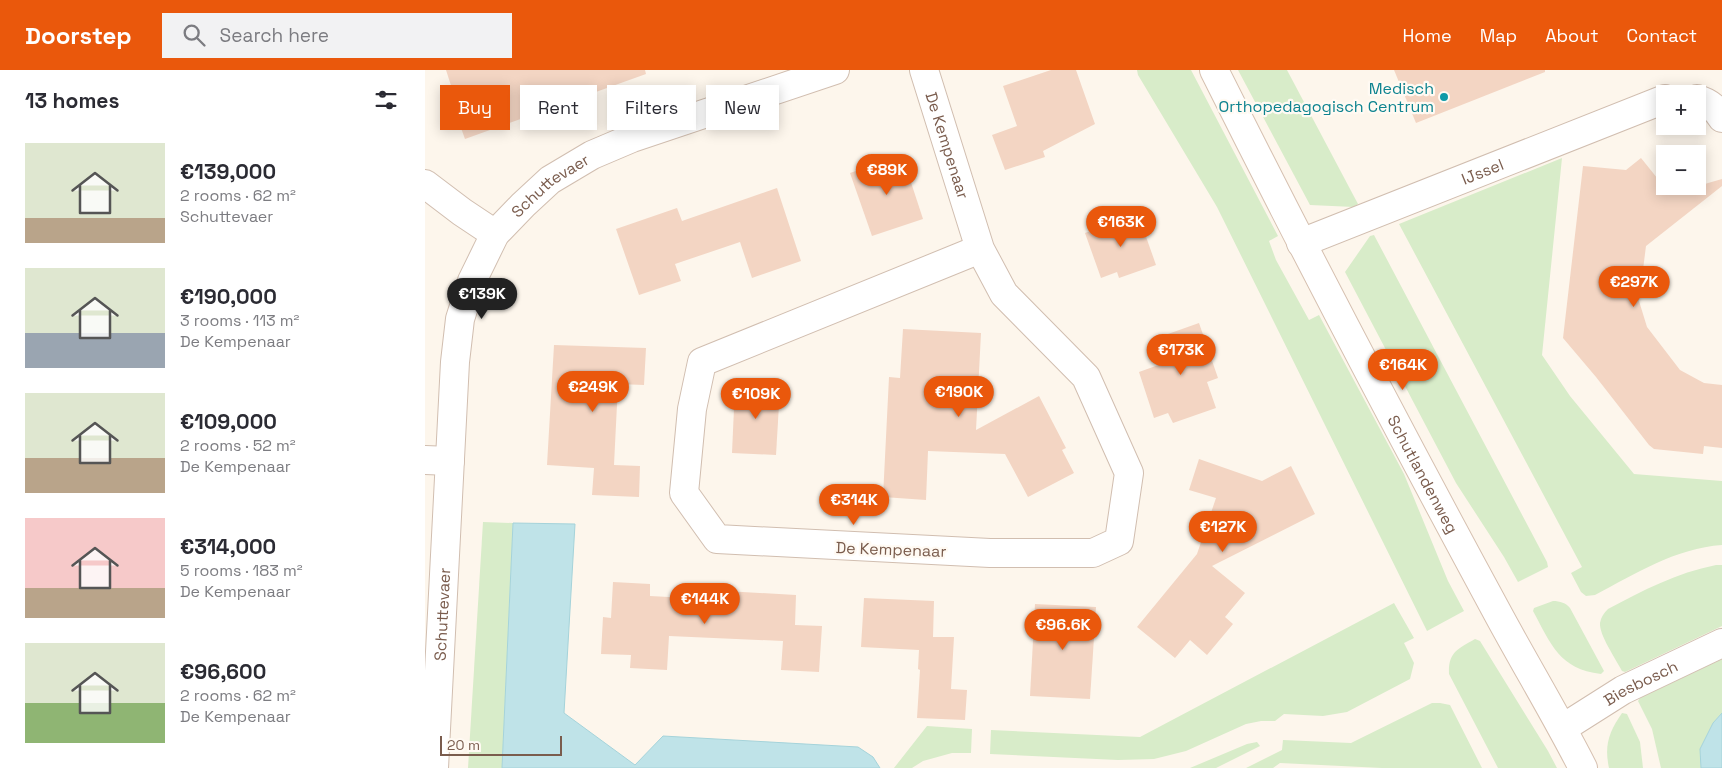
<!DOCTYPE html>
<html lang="en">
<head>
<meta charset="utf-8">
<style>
	:root { --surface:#fff; --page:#f2f2f3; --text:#2b2b33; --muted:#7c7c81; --accent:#ea580c }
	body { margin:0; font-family:"Space Grotesk",sans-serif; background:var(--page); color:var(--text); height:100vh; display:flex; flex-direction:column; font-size:19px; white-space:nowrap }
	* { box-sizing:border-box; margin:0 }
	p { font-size:16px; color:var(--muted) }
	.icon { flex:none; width:28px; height:28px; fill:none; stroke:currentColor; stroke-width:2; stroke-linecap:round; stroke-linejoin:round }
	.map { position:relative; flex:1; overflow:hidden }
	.panel { display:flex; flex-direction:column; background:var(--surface); width:425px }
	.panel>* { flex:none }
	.top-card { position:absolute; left:15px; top:15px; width:475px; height:45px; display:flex; gap:10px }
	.buttons { position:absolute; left:1231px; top:15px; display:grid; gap:10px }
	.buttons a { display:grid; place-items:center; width:50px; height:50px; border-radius:0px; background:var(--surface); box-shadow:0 2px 12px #0003; font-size:25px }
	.scale { position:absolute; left:15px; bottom:12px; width:122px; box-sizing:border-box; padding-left:5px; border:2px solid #7a5c4d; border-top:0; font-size:14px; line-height:18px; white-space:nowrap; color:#7a5c4d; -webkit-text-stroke:4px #fffaf3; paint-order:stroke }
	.price { position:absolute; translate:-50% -42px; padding:0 11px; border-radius:18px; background:var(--accent); color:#fff; font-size:16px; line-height:32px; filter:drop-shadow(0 1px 2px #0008) }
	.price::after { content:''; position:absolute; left:50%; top:30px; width:15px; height:11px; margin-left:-8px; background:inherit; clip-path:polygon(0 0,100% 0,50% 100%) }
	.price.active { background:#222; color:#fff }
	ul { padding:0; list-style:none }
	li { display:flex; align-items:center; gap:15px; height:125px; padding:0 25px }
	li span { display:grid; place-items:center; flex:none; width:140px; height:100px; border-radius:0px; color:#555 }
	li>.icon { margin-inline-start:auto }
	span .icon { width:60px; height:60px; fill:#fffc; stroke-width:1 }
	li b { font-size:21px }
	h2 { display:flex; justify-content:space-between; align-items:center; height:60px; padding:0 25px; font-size:21px }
	.pill { padding:0 18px; border-radius:0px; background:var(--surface); box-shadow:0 2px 12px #0003; font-size:18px; line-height:45px }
	.pill.active { background:var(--accent); color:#fff }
	header { display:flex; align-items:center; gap:30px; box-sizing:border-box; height:70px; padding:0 25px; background:var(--accent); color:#fff }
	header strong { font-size:24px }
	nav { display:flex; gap:28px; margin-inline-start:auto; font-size:18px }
	.search { width:350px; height:45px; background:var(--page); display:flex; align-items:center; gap:12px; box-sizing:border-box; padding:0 18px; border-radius:0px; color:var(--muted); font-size:19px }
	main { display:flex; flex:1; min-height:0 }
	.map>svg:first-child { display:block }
	.green { fill:#d8ecc9 }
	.water { fill:#bfe3e8; stroke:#a5d3da }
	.building { fill:#f3d5c3 }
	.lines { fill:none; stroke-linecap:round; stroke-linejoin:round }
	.street-casing { stroke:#d1beb0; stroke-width:30 }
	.secondary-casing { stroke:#d6c0b0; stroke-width:30 }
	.street { stroke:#fff; stroke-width:28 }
	.secondary { stroke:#fff; stroke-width:28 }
	.culture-dot { fill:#0f9aa8; stroke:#fffaf3; stroke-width:2 }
	.labels { text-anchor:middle; stroke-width:4.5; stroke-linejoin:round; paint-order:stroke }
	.culture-label { font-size:16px; fill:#0d838f; stroke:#fffaf3; text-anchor:end }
	.street-label { font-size:16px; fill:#7a5c4d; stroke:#fffaf3 }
</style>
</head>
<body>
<header>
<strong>Doorstep</strong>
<div class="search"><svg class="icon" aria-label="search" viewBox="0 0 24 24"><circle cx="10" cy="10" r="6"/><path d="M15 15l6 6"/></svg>Search here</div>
<nav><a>Home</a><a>Map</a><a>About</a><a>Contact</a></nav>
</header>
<main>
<section class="panel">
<h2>13 homes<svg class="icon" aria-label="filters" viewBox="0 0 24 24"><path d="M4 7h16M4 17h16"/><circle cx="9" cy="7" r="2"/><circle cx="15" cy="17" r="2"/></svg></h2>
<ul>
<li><span style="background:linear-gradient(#dfe7d0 75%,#b9a48a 0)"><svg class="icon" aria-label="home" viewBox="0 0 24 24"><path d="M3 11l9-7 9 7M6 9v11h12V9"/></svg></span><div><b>€139,000</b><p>2 rooms · 62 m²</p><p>Schuttevaer</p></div></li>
<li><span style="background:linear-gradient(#dfe7d0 65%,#9aa5b1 0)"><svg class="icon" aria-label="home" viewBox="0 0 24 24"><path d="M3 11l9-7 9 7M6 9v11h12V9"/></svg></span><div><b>€190,000</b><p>3 rooms · 113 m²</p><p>De Kempenaar</p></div></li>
<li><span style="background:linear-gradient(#dfe7d0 65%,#b9a48a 0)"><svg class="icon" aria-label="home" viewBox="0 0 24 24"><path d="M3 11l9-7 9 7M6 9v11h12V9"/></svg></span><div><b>€109,000</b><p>2 rooms · 52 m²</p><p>De Kempenaar</p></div></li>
<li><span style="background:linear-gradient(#f6c9c9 70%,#b9a48a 0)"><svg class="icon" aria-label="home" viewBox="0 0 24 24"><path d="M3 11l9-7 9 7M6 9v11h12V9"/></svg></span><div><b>€314,000</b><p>5 rooms · 183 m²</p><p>De Kempenaar</p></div></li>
<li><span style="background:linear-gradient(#dfe7d0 60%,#8fb573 0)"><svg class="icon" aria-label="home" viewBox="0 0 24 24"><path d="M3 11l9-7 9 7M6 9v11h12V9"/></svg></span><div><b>€96,600</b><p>2 rooms · 62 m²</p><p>De Kempenaar</p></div></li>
</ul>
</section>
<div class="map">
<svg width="1297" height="698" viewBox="0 0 1297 698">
	<rect width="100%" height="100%" fill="#fdf6ec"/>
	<!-- green -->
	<g class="green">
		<path d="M712,0H766L853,166L844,171L851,190L884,250L894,245L979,404L1023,511L1039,541L1002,561L792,137L713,5Z"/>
		<path d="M813,0H862L933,134L929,137L885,135Z"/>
		<path d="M1137,88L1117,285L1145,326L1209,404L1297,411V475C1251,478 1210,504 1170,525L1161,526L1156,522L1146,503L1157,497L974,154Z"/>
		<path d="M949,165L1122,492L1123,497L1093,512L1079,487L1031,413L920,202L945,166Z"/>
		<path d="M58,452L88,453L77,698H43Z"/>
		<path d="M1291,495H1297V556L1200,602L1197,601C1191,589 1174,565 1175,553C1176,547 1179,543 1183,539C1219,520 1251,503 1291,495Z"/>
		<path d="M1128,531C1135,531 1141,533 1145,538L1179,601L1176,604C1134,599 1126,574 1108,541L1109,538Z"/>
		<path d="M969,533L989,568L979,573L989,593L985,609L922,642L898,646L859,644L850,651H836L821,654L761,681L729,689L693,690L565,684L566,660L715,667Z"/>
		<path d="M1050,569L1055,571L1123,681L1132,698H1073L1024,604C1023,582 1033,579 1050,569Z"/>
		<path d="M1297,589V643L1288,653L1275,679L1276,698H1236L1227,659L1213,631L1215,628Z"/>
		<path d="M1007,633H1015L1025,635L1057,698H957L855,693L848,698H821L857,680L858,670L926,673Z"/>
		<path d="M1197,643L1202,644L1215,672L1218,698H1184C1179,675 1184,662 1197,643Z"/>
		<path d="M502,656L547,659L546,683H527L498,691L487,698H469Z"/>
		<path d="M832,672L835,676L791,698H765L822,674Z"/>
	</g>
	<!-- water -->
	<g class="water">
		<path d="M88,453L150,454L139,643L210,695L238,666L433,677L448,687L455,698H77Z"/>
		<path d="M1297,643V698H1276L1275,679L1288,653Z"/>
	</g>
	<!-- building -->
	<g class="building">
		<path d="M21,0H220L221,4L40,69L27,33L31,31Z"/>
		<path d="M626,0H651L670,54L618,81L620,87L580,100L567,65L592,56L578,16Z"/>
		<path d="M969,0H1120V2L991,53Z"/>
		<path d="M477,85L498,149L447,166L425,103Z"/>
		<path d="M1216,88L1245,124L1297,109V116L1221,176L1214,231L1222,257L1255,300L1279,313L1297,315V378L1279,376L1278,384L1229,379L1224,375L1171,307L1138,268L1158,96L1201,100Z"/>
		<path d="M352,118L376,191L327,208L315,172L250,194L256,211L214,225L191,159L252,138L257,151Z"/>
		<path d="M713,144L731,195L694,208L692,202L676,208L660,163Z"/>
		<path d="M774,253L793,308L782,312L791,338L748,353L743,343L729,348L714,302L739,293L726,270Z"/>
		<path d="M478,259L556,263L551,360L614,326L641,378L637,380L649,403L603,427L580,384L503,381L501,430L458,427L464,307L475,308Z"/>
		<path d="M129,275L221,278L219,315L193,314L189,395L215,396L214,427L167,425L169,398L122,395Z"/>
		<path d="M310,316L355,318L351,385L307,383Z"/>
		<path d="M774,389L837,411L866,396L890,444L787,496L820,523L800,547L808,554L782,585L765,570L750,588L712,557L772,484L791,428L764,420Z"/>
		<path d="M188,512L225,514V526L300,530V521L371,525L370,555L397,556L394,602L356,600L358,571L244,566L242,600L205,598L206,585L176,584L178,547L186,548Z"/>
		<path d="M439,528L509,531L508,567H529L526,619L542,620L540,650L492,648L495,600L493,599L494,580L436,577Z"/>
		<path d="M610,534L671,537L665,629L605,626Z"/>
	</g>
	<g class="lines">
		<defs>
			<g id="street">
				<path id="s1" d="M499,0L555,179L579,224L661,307L704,403L694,471L668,483H565L292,469L259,423L267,339L277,292L555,179"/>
				<path d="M1272,29C1283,32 1291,38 1297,48"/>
				<path d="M0,114L37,142L70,164"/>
				<path id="s2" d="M876,173L1240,29"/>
				<path d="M0,390L25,391"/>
				<path id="s3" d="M1138,658L1198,620L1297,573"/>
				<path id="s4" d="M9,698L30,292L35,249L47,211L70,164L98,135L125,110L167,85L207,68L410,0"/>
			</g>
			<g id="secondary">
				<path id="s5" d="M789,0C880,182 975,363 1072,542C1100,594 1131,645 1158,698"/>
			</g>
		</defs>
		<!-- street casing -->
		<use href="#street" class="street-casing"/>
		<!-- secondary casing -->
		<use href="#secondary" class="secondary-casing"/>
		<!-- street -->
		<use href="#street" class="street"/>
		<!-- secondary -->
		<use href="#secondary" class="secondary"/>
	</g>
	<!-- markers -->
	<circle class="culture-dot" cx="1019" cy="27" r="5"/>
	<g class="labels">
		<!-- culture labels -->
		<g class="culture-label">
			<text x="1009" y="24">Medisch<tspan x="1009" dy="18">Orthopedagogisch Centrum</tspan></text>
		</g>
		<!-- street labels -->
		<g class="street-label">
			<text dy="6" stroke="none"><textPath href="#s1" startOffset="79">De Kempenaar</textPath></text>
			<text dy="6" stroke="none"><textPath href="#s2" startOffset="195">IJssel</textPath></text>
			<text dy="6" stroke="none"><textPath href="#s4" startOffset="616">Schuttevaer</textPath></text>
			<text dy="6" stroke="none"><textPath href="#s5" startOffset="455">Schutlandenweg</textPath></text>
			<text transform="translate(466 479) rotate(2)" y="6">De Kempenaar</text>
			<text dy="6" stroke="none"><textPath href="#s4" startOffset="154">Schuttevaer</textPath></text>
			<text dy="6" stroke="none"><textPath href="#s3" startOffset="90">Biesbosch</textPath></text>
		</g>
	</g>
</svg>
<div class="buttons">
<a>+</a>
<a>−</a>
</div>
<div class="scale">20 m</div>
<b class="price" style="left:462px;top:126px">€89K</b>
<b class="price" style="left:696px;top:178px">€163K</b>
<b class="price" style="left:1209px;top:238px">€297K</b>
<b class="price active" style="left:57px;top:250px">€139K</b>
<b class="price" style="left:756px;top:306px">€173K</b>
<b class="price" style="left:978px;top:321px">€164K</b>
<b class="price" style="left:168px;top:343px">€249K</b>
<b class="price" style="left:534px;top:348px">€190K</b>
<b class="price" style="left:331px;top:350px">€109K</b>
<b class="price" style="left:429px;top:456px">€314K</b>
<b class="price" style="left:798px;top:483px">€127K</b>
<b class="price" style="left:280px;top:555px">€144K</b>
<b class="price" style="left:638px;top:581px">€96.6K</b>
<div class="top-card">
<a class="pill active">Buy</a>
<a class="pill">Rent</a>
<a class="pill">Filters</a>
<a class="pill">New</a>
</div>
</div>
</main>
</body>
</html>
